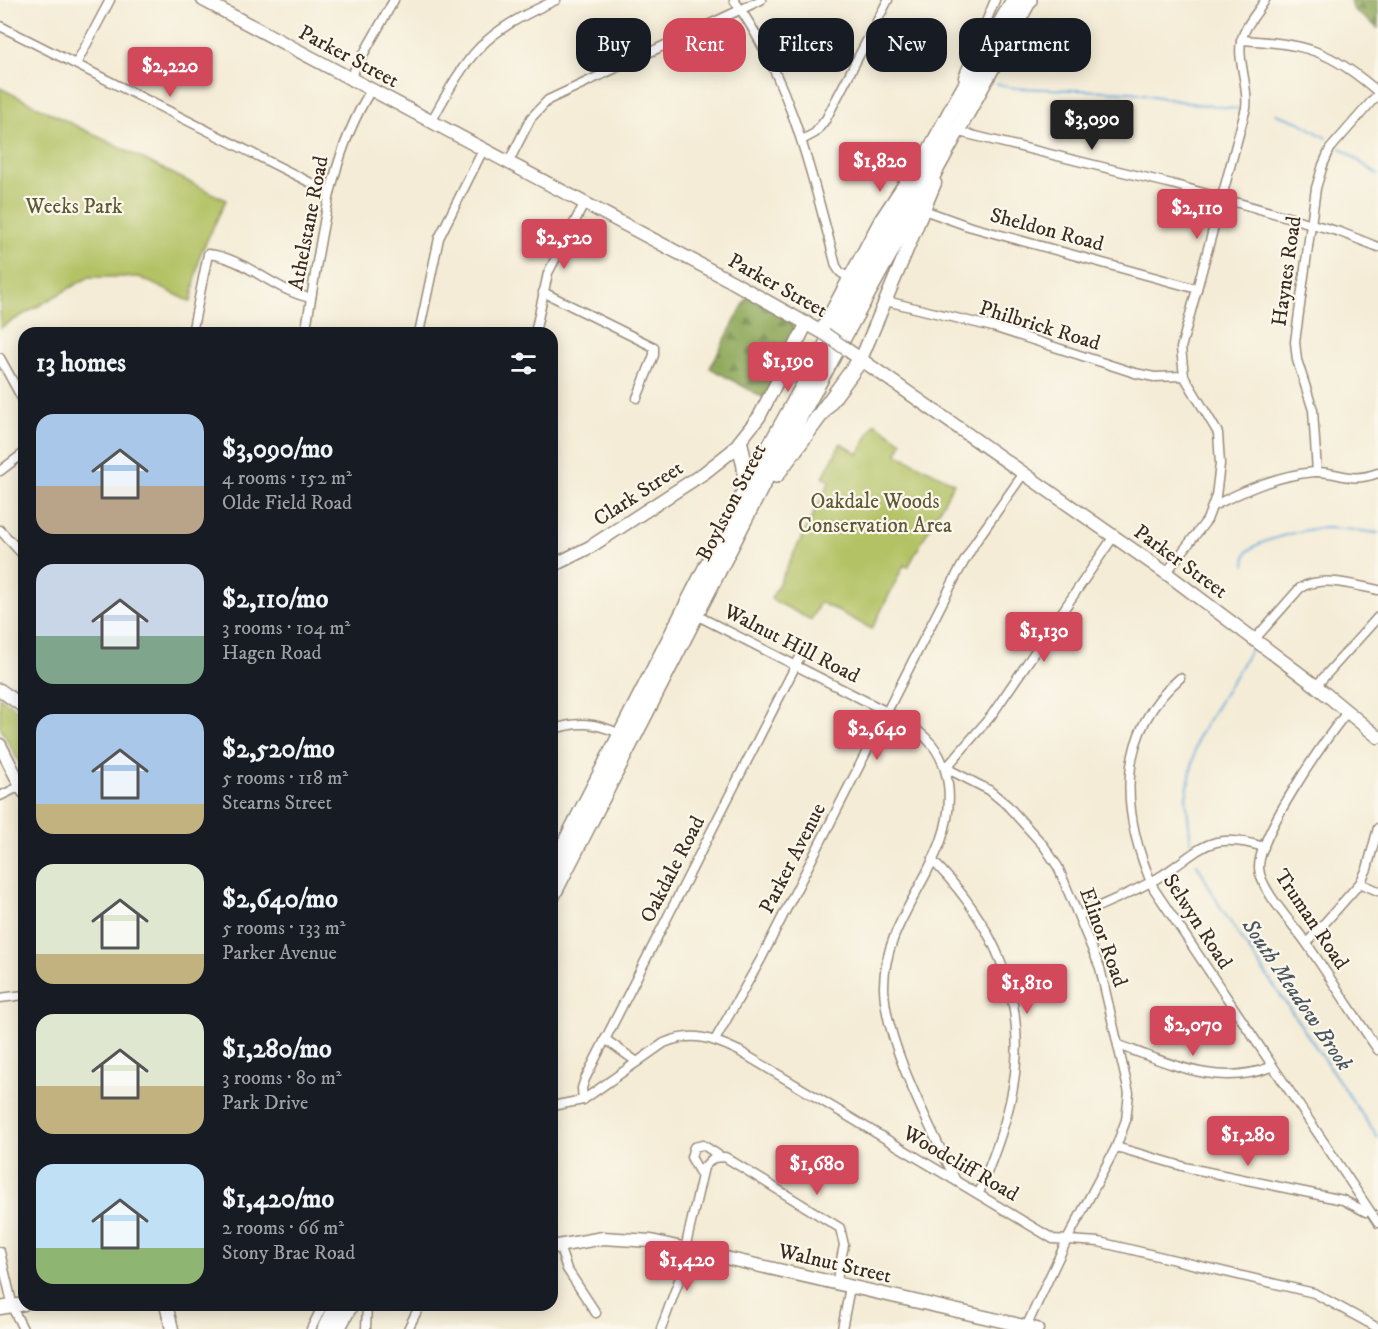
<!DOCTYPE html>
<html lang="en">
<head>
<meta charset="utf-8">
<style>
	:root { --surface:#171b24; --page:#20242c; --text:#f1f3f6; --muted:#9ea1a6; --accent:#d1495b }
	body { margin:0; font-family:"IM FELL DW Pica",serif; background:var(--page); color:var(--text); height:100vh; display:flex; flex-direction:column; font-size:22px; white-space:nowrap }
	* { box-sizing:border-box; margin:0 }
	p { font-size:20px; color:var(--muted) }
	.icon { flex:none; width:33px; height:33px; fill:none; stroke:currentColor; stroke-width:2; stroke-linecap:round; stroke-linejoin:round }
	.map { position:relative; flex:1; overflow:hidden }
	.sheet { position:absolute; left:18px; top:327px; width:540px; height:984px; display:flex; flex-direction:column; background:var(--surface); border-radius:18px; box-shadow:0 3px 15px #0003 }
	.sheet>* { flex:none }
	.guide { position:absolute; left:576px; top:18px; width:570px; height:54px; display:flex; gap:12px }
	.price { position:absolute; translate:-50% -51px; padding:0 14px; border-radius:6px; background:var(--accent); color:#fff; font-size:20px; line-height:39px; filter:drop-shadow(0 2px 3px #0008) }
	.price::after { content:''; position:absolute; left:50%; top:36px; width:18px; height:14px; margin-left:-9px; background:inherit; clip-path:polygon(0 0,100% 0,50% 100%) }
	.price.current { background:#222; color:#fff }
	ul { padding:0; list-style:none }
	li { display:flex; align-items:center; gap:18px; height:150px; padding:0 18px }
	li span { display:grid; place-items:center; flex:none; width:168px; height:120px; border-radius:18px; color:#555 }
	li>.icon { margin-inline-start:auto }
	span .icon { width:72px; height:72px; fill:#fffc; stroke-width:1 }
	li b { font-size:26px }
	h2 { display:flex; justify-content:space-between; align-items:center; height:72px; padding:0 18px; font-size:26px }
	.chip { padding:0 21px; border-radius:18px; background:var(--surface); box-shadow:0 3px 15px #0003; font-size:21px; line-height:54px }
	.chip.current { background:var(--accent); color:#fff }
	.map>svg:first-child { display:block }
	.green { fill:#b3c265; stroke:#777642; stroke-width:1.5 }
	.forest { fill:url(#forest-firs); stroke:#64693c; stroke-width:1.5 }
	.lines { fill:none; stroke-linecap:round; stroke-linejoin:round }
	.stream { stroke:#65a9da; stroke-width:2 }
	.street-casing { stroke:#988b7a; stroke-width:11 }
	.secondary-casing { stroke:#988b7a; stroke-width:15 }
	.highway-casing { stroke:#988b7a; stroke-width:18 }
	.street { stroke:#fff; stroke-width:8 }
	.secondary { stroke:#fff; stroke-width:12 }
	.highway { stroke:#fff; stroke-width:15 }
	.secondary-bridge-casing { stroke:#988b7a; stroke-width:15; stroke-linecap:butt }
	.secondary-bridge { stroke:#fff; stroke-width:12 }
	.labels { text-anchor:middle; stroke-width:4.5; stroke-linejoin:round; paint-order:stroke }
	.street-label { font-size:21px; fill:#3b2a1e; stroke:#fbf7ec }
	.park-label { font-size:21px; fill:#5f5833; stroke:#fbf7ec }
	.water-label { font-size:22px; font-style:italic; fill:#4a5660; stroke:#fbf7ec }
</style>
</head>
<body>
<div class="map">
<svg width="1378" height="1329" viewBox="0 0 1378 1329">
	<defs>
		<pattern id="forest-firs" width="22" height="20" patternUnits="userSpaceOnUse" patternTransform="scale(1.5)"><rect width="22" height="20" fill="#8ea85a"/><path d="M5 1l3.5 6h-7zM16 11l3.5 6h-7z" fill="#75894a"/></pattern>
	</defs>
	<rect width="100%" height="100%" fill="#fbf7ec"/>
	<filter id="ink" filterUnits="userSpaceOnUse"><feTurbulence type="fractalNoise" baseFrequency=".0167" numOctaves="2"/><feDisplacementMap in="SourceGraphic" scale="12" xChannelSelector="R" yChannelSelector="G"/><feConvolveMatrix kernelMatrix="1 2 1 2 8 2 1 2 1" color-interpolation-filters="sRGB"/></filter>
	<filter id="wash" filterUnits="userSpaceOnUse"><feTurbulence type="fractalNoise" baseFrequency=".008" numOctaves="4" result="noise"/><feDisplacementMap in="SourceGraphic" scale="24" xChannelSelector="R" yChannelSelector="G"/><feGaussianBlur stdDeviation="1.35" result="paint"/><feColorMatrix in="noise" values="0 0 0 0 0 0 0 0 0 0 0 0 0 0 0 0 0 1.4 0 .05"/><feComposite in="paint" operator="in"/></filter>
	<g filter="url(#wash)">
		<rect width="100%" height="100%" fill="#f4ecd6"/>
		<!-- green -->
		<g class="green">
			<path d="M0,88L226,200L200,255L191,302L139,277H89L0,328Z"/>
			<path d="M875,423L902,442L897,454L954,483L908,567L904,565L872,629L820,602L811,620L771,599L830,481L823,477L841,443L858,454Z"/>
			<path d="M0,697L24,714V771L0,727Z"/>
		</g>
		<!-- forest -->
		<g class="forest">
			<path d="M1350,0H1378V28L1354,10Z"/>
			<path d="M748,296L788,320L794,327L793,340L764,398L710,368Z"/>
		</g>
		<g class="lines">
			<!-- stream -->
			<g class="stream">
				<path d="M997,84L1015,88L1133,92L1189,103L1239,109"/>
				<path d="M1276,114L1299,122L1326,138"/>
				<path d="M1341,148L1378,175"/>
				<path d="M1245,565L1246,554C1254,540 1310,528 1326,528C1343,528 1361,531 1378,533"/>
				<path d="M1191,844L1186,797L1197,739L1251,649"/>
				<path d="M1197,864L1222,910L1378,1138"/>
			</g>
		</g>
	</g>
	<g filter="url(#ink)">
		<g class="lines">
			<defs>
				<g id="street">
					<path d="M734,0C790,78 812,174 836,266L840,272L850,279"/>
					<path d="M0,26L329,192"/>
					<path d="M1241,40C1305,44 1329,49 1378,92"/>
					<path d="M76,64L110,0"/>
					<path d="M963,77L995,0"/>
					<path d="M350,78L394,0"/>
					<path d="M431,122C470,51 481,34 556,0"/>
					<path d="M955,131L1172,184L1340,232L1378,247"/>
					<path d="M802,140L815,133L826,119L888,0"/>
					<path d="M508,163L531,118L548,100L761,0"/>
					<path d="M924,210L968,226L1197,289"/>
					<path d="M543,292L654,347V355L637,398"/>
					<path d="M886,301L993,327L1135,373L1154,377L1184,376"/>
					<path d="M192,333L208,254C246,258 274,291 311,298"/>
					<path d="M305,333C321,250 325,164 371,90"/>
					<path d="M419,333L439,238L483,150"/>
					<path d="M535,333L548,273L584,204"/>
					<path d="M0,358L24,402"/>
					<path d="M0,471L24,453"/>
					<path d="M1317,472L1313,410L1297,360L1295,342L1316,188L1323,165L1330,149L1378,94"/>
					<path d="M1213,506C1245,490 1278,475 1314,472C1340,471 1348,484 1378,473"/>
					<path d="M0,530L24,556"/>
					<path d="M1166,573L1207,520L1216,496L1220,464L1218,433L1184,376L1181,348L1246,108C1249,85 1237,60 1241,42C1244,26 1257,14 1265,0"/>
					<path d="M696,615L899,718C927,735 943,750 948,784C958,862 883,911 884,988C885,1043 931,1128 955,1179"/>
					<path d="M1254,640L1300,588C1323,575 1353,585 1378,590"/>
					<path d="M1180,678C1114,735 1121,815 1154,889L1378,1223"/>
					<path d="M1316,686L1378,617"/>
					<path d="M1348,711C1326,738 1258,835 1259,868C1260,890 1295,926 1307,944C1331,979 1354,1015 1378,1050"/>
					<path d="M552,730C578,720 596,723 621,734"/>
					<path d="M0,796L21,786"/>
					<path d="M932,860C998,927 1032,1007 1010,1102C1003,1133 991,1163 979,1193"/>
					<path d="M1360,883L1378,891"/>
					<path d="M1080,915C1105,903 1132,893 1156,879C1201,852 1206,829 1264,847"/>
					<path d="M1307,943L1360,883L1367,869L1378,828"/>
					<path d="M0,998L24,995"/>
					<path d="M605,1039L637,1062"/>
					<path d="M715,1040L761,959L957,574L976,541L1024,473"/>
					<path d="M1118,1045C1170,1063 1217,1088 1271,1067"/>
					<path d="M583,1100L582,1088L585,1079L801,655"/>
					<path d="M552,1106L583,1100L664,1043C693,1031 712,1038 739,1051L1053,1239L1099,1242L1314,1293L1378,1328"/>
					<path d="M1116,1147L1189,1168L1343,1200L1366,1212"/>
					<path d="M701,1175L691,1157L694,1147L703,1145L720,1156"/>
					<path d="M559,1246L567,1269L596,1313"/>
					<path d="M685,1249L704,1167L713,1158L725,1157L840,1228L844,1245L836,1284"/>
					<path d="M0,1252L14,1311L23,1329"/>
					<path d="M1026,1327L1067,1240L1116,1147L1126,1120L1129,1093L1100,968L1058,867L1044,846L1007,805L989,790L946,768L991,716L1114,536"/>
					<path d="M311,1329L323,1305"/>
					<path d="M366,1329L367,1305"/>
					<path d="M408,1329L420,1305"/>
					<path d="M661,1329L690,1250"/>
					<path d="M842,1329L850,1287"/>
				</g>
				<g id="secondary">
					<path d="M203,0L731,281L825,334"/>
					<path d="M821,331L880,221L915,168"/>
					<path d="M846,349L1166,573L1316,686L1378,737"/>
					<path d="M861,359L935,183"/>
					<path d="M552,566L590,547L704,473L732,451L759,417L807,323"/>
					<path d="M0,690L24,707"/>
					<path d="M0,745L24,792"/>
					<path d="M552,1247L603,1238L651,1241L1037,1329"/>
					<path d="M166,1305L172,1329"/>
					<path d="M0,1308L24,1304"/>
				</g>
				<g id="highway">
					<path d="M740,444L745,467V490"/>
					<path d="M776,475L861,359"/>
					<path d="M552,869L749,484L855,293L950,113L1014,0"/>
					<path d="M552,896L761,487L1029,0"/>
					<path d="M325,1329L336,1305"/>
					<path d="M337,1329L350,1305"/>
				</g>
			</defs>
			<!-- street casing -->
			<use href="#street" class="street-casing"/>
			<!-- secondary casing -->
			<use href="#secondary" class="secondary-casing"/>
			<!-- highway casing -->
			<use href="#highway" class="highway-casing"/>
			<!-- street -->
			<use href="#street" class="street"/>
			<!-- secondary -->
			<use href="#secondary" class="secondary"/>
			<!-- highway -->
			<use href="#highway" class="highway"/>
			<defs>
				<path id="secondary-bridge" d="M825,334L846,349"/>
			</defs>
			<!-- secondary-bridge casing -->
			<use href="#secondary-bridge" class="secondary-bridge-casing"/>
			<!-- secondary-bridge -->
			<use href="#secondary-bridge" class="secondary-bridge"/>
		</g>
	</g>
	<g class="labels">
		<!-- street labels -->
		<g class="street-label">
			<text transform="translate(349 56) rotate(28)" y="7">Parker Street</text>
			<text transform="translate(308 223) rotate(-79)" y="7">Athelstane Road</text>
			<text transform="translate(1047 229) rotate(15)" y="7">Sheldon Road</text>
			<text transform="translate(1286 271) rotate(-82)" y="7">Haynes Road</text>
			<text transform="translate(778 285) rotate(29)" y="7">Parker Street</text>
			<text transform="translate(1040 325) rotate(17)" y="7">Philbrick Road</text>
			<text transform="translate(638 493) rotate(-33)" y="7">Clark Street</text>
			<text transform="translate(731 502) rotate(-63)" y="7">Boylston Street</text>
			<text transform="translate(1181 561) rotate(36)" y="7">Parker Street</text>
			<text transform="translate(792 643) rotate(27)" y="7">Walnut Hill Road</text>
			<text transform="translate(792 858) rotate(-63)" y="7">Parker Avenue</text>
			<text transform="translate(672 869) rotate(-63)" y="7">Oakdale Road</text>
			<text transform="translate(1312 919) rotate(56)" y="7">Truman Road</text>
			<text transform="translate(1198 921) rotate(57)" y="7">Selwyn Road</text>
			<text transform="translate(1104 937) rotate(70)" y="7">Elinor Road</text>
			<text transform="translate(961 1163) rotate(30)" y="7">Woodcliff Road</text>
			<text transform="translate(835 1263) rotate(13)" y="7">Walnut Street</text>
		</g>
		<!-- park labels -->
		<g class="park-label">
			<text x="74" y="213">Weeks Park</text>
			<text x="875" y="508">Oakdale Woods<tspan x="875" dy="24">Conservation Area</tspan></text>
		</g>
		<!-- water labels -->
		<g class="water-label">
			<text transform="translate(1298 994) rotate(56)" y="8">South Meadow Brook</text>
		</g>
	</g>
</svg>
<b class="price" style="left:170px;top:98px">$2,220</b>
<b class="price current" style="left:1092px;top:151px">$3,090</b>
<b class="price" style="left:880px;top:193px">$1,820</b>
<b class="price" style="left:1197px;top:240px">$2,110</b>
<b class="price" style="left:564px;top:270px">$2,520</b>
<b class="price" style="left:788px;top:393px">$1,190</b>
<b class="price" style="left:1044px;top:663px">$1,130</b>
<b class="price" style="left:877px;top:761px">$2,640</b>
<b class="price" style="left:1027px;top:1015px">$1,810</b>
<b class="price" style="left:1193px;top:1057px">$2,070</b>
<b class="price" style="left:1248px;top:1167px">$1,280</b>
<b class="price" style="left:817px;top:1196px">$1,680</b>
<b class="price" style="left:687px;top:1292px">$1,420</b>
<div class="guide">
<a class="chip">Buy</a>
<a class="chip current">Rent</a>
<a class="chip">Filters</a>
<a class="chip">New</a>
<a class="chip">Apartment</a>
</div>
<section class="sheet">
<h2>13 homes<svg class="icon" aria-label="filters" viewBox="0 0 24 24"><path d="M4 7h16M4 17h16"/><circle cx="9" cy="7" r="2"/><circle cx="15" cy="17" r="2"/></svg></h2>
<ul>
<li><span style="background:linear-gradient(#a9c7e8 60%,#b9a48a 0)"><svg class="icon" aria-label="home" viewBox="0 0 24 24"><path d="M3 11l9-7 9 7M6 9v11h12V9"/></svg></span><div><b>$3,090/mo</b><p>4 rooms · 152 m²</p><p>Olde Field Road</p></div></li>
<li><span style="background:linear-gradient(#c9d6e8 60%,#7fa58c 0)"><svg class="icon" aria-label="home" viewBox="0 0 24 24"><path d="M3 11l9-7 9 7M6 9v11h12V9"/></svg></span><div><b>$2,110/mo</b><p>3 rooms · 104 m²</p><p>Hagen Road</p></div></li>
<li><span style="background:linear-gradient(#a9c7e8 75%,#c2b280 0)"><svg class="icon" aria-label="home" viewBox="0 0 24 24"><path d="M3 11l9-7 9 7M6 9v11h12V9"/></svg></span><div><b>$2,520/mo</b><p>5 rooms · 118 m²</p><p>Stearns Street</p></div></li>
<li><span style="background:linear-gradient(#dfe7d0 75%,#c2b280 0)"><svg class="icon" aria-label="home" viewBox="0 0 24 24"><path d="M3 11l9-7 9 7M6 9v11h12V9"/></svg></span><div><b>$2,640/mo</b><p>5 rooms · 133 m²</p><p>Parker Avenue</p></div></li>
<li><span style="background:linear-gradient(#dfe7d0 60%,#c2b280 0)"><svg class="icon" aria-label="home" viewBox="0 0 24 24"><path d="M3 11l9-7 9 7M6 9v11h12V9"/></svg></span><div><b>$1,280/mo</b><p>3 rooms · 80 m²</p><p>Park Drive</p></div></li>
<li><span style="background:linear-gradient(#bfe0f5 70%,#8fb573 0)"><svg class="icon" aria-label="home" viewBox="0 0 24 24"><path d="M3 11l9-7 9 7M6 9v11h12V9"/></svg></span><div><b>$1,420/mo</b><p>2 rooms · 66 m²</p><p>Stony Brae Road</p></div></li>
</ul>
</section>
</div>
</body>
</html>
